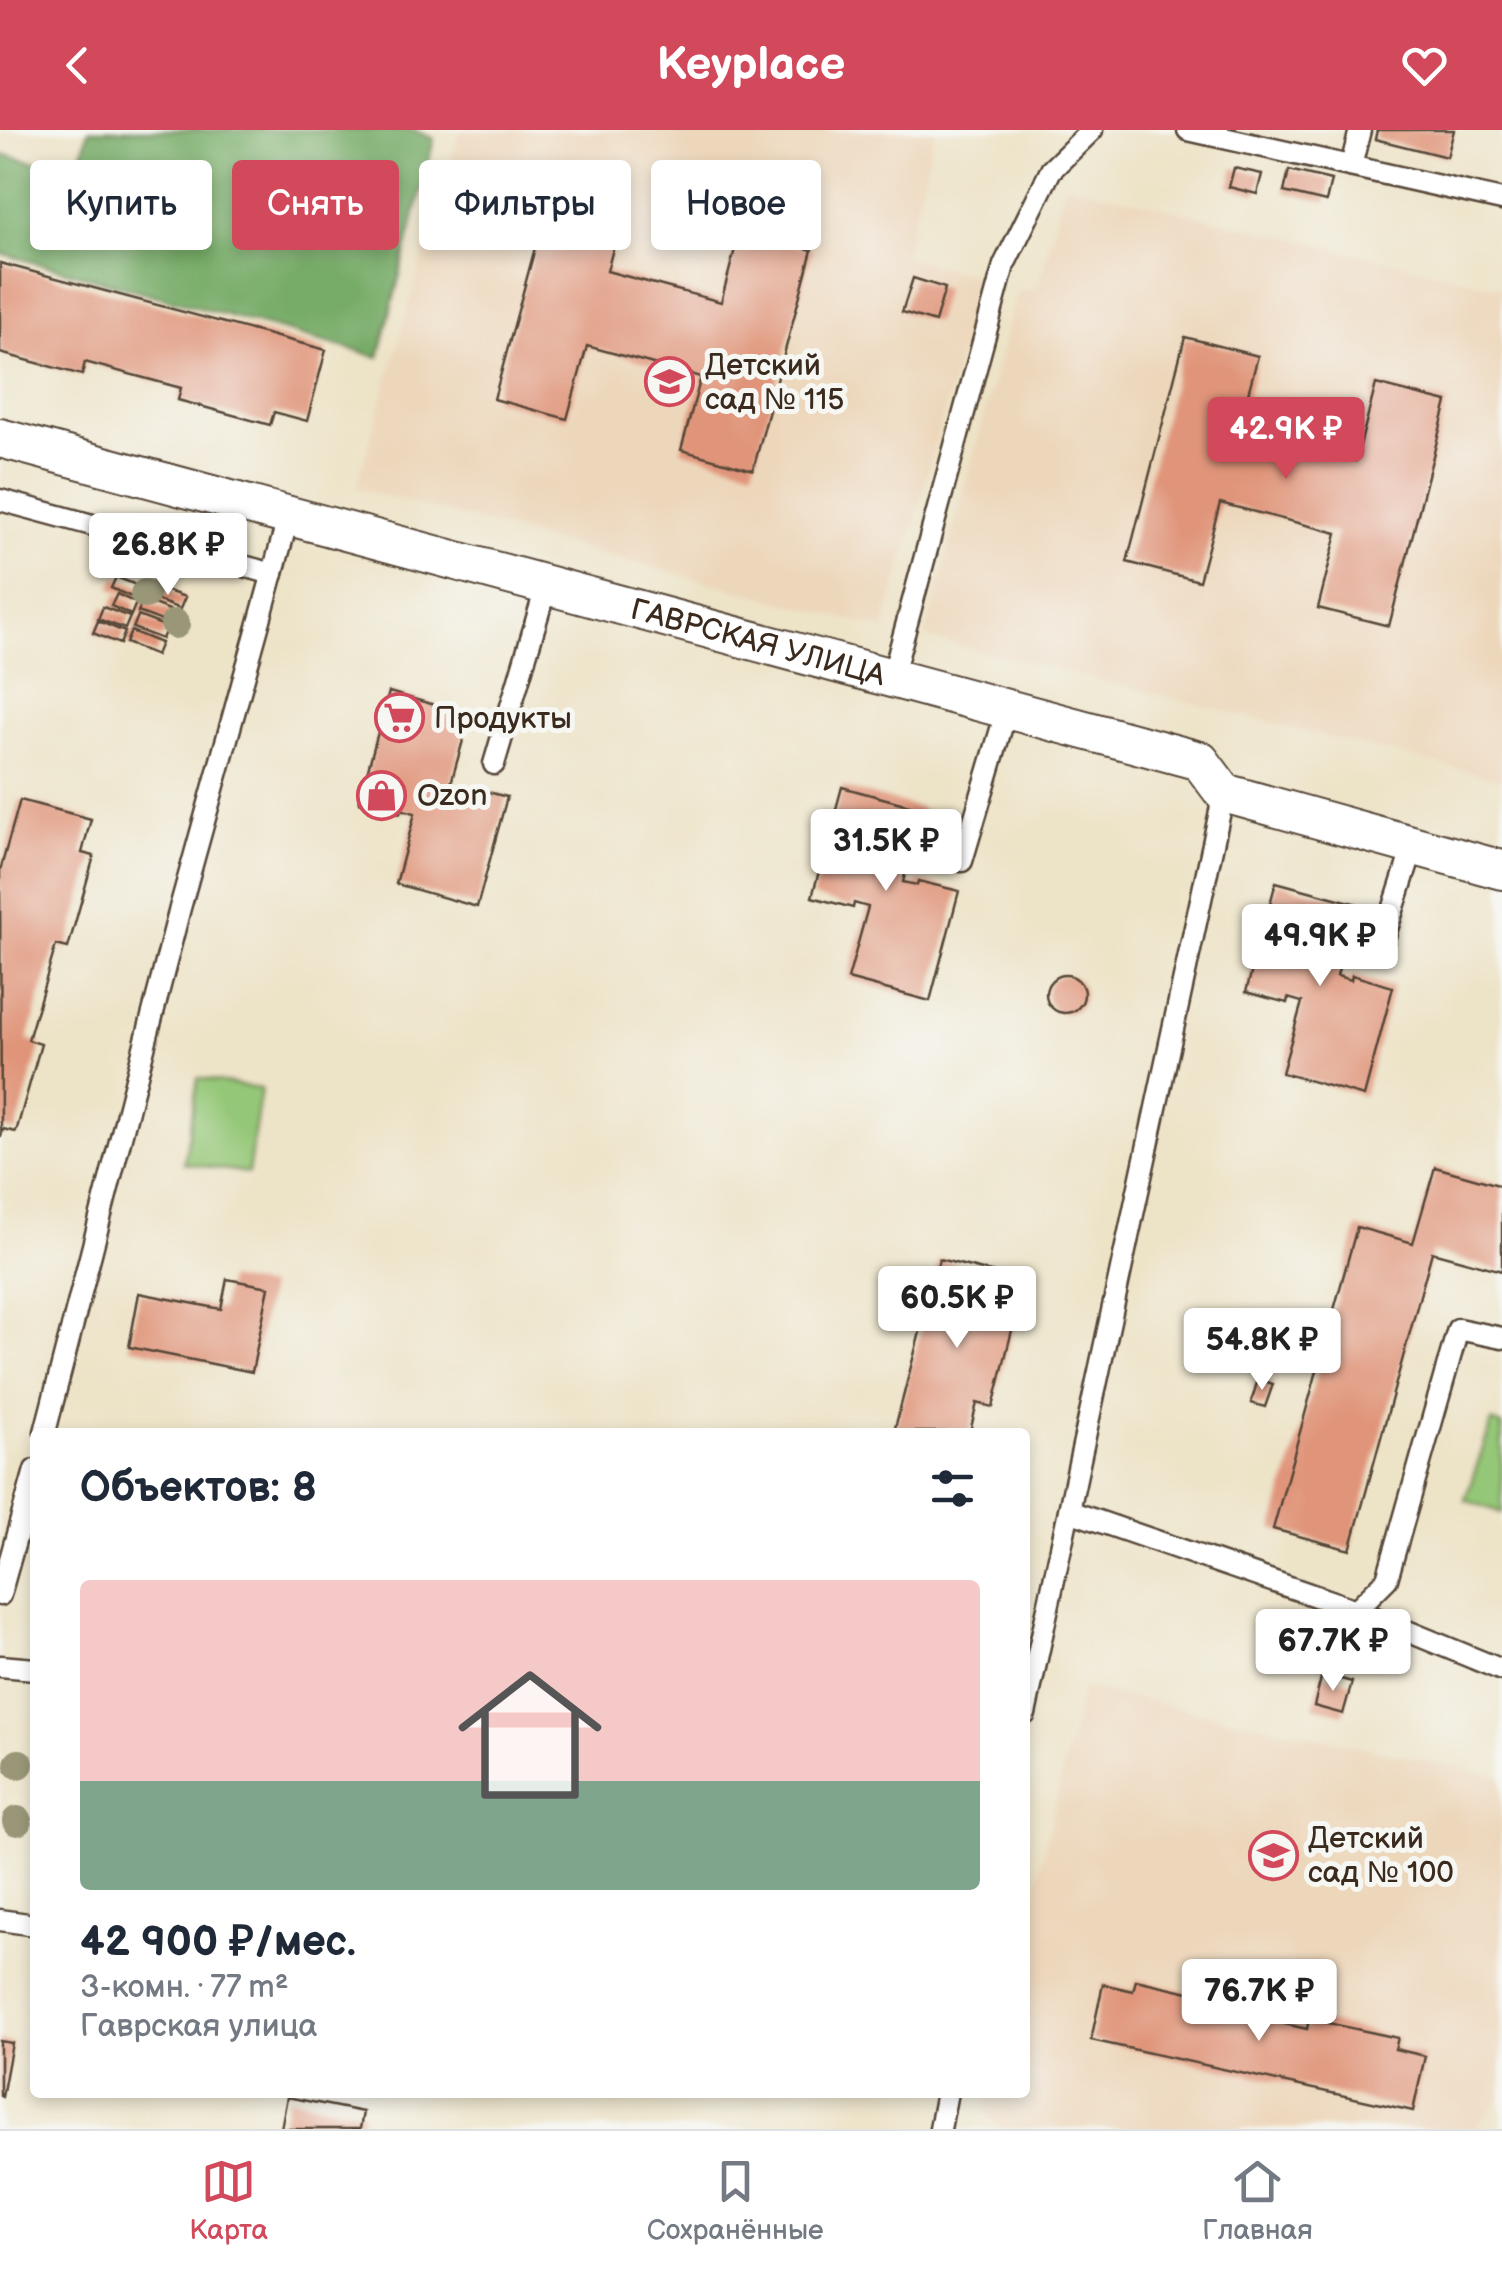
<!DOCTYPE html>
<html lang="ru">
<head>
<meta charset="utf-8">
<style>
	:root { --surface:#fff; --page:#f2f2f3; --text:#1f2937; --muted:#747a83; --line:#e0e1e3; --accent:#d1495b }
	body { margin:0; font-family:"Balsamiq Sans",sans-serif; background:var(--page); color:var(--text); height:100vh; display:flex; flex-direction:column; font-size:38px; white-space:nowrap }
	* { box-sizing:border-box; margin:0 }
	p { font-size:32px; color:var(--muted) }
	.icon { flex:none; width:55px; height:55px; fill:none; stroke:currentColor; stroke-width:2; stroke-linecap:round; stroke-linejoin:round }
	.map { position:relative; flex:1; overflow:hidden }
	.details { position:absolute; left:30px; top:1298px; width:1000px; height:670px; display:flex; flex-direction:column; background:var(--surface); border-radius:10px; box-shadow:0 5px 15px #0003 }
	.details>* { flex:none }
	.guide { position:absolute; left:30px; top:30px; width:1000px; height:90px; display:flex; gap:20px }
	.price { position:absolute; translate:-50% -85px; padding:0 22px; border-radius:10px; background:#fff; color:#222; font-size:32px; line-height:65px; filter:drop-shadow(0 2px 5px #0008) }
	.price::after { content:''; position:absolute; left:50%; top:60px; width:30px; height:22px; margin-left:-15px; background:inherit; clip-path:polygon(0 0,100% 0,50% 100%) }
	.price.on { background:var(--accent); color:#fff }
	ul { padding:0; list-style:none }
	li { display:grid; align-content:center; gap:20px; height:530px; padding:0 50px }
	li span { display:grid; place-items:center; height:310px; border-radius:10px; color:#555 }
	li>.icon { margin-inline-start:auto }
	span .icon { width:180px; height:180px; fill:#fffc; stroke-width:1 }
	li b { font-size:42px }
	h2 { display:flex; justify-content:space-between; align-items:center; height:120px; padding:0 50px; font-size:42px }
	.pill { padding:0 35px; border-radius:10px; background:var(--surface); box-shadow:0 5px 15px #0003; font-size:35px; line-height:90px }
	.pill.on { background:var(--accent); color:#fff }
	header { display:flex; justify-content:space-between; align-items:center; height:130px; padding:0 50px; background:var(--accent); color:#fff; font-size:45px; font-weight:800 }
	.tabs { display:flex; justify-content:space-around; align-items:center; height:140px; border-top:2px solid var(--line); background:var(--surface); font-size:28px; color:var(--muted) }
	.tabs a { display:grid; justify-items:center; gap:5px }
	.tabs .on { color:var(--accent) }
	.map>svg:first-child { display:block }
	.built { fill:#edd7bb }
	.green { fill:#94c777; stroke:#68784a; stroke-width:2.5 }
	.forest { fill:#77ac68; stroke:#596b43; stroke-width:2.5 }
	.building { fill:#e0957a }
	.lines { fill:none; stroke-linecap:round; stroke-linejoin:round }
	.service-casing { stroke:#564637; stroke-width:25 }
	.minor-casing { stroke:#564637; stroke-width:42 }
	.service { stroke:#fff; stroke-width:20 }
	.minor { stroke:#fff; stroke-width:38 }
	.tree { fill:#9a9779 }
	.labels { text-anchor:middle; stroke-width:10; stroke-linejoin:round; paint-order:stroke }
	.poi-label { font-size:30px; fill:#3b2a1e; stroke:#f6f6f2; text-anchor:start }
	.street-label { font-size:30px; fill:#3b2a1e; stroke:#f6f6f2 }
</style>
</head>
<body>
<header><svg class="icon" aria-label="back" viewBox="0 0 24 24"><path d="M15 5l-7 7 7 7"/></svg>Keyplace<svg class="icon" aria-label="heart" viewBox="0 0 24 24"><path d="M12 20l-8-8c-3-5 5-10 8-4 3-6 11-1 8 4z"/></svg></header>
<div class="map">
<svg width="1502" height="1999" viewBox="0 0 1502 1999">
	<rect width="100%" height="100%" fill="#f6f6f2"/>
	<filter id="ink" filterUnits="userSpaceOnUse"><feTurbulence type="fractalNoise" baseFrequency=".01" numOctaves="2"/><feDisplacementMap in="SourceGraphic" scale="20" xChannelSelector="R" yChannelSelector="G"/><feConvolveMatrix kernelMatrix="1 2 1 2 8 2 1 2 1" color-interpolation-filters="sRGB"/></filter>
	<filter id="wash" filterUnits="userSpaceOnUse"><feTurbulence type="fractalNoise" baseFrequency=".0048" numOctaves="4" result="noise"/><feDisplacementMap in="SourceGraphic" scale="40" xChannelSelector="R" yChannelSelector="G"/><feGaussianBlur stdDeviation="2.25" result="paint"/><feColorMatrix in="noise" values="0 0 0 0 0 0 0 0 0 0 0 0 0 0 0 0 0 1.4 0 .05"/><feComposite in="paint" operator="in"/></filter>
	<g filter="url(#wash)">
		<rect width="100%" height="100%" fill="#ede3c7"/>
		<!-- built -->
		<g class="built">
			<path d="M460,0H935L904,127L982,147L884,499L356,358Z"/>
			<path d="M1065,54L1502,158V650L925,507L1017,162L1038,159Z"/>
			<path d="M1083,1557L1502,1647V1965L1474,1999H1004L983,1982L987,1963L1025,1962V1802Z"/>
		</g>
		<!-- green -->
		<g class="green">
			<path d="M198,948L261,959L248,1043L184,1033Z"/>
			<path d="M1492,1292L1502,1296V1383L1465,1370Z"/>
		</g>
		<!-- forest -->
		<path class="forest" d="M89,0H414L434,9L379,227L0,123V24L77,41Z"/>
		<g id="blocks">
			<!-- building -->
			<g class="building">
				<path d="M1377,0H1454L1447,27L1375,9Z"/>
				<path d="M1234,38L1262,44L1257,64L1229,57Z"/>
				<path d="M1289,40L1331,50L1326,72L1284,62Z"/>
				<path d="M554,48L627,67L607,141L721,172L740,100L812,120L753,340L681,320L701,247L587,216L567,289L494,269Z"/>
				<path d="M0,133L326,220L307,291L274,282L270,295L178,270L181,258L85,232L82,245L0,223Z"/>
				<path d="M913,148L945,158L935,192L902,182Z"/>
				<path d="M1185,207L1258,226L1238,301L1356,331L1376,254L1447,272L1389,496L1318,478L1337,403L1220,373L1199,451L1127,432Z"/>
				<path d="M116,447L141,457L136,469L111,458Z"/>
				<path d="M156,457L185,467L180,479L151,468Z"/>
				<path d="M117,464L136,473L131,485L111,476Z"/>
				<path d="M143,470L172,481L167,493L138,482Z"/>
				<path d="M103,477L130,487L125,499L98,489Z"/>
				<path d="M138,486L167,497L162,509L133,498Z"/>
				<path d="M98,491L125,502L120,514L93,503Z"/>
				<path d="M131,501L161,513L156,525L126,513Z"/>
				<path d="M389,562L470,585L450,657L464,661L465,656L507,667L477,777L396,754L415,683L401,679L400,683L359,672Z"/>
				<path d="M842,657L923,679L903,752L917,755L918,751L959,761L930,871L848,849L868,777L854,773L853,778L812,767Z"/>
				<path d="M20,670L91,689L82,723L94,726L68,818L56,815L28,910L41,914L16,1002L3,999L1,1007L0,741Z"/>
				<path d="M1276,752L1357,774L1337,846L1351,850L1352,845L1393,857L1364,966L1282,943L1302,872L1288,868L1287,873L1246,862Z"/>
				<circle cx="1065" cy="864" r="19"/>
				<path d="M1435,1037L1502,1056V1141L1432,1122L1350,1420L1273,1399L1357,1097L1413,1113Z"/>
				<path d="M939,1129L1010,1147L1002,1181L1016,1184L993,1277L977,1273L970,1302H894Z"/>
				<path d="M227,1149L269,1157L252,1242L129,1217L139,1163L221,1179Z"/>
				<path d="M1258,1249L1273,1254L1265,1277L1251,1273Z"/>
				<path d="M1322,1544L1352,1552L1343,1584L1314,1576Z"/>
				<path d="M1136,1850L1224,1870L1222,1880L1307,1899L1309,1889L1398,1908L1395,1919L1425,1926L1413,1981L1091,1910L1103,1854L1133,1861Z"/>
				<path d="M0,1911L12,1913L2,1967L0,1966Z"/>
				<path d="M287,1967L363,1982L360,1999H281Z"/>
			</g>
		</g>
	</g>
	<g filter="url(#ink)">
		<use href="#blocks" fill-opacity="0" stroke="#564637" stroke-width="2.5"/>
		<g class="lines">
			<defs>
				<g id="service">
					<path d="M1188,0L1502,70"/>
					<path d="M1351,36L1360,0"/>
					<path d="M0,370L273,444"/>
					<path d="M892,548L1004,135L1051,40L1092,0"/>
					<path d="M494,634L547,454"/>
					<path d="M962,731L1007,579"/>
					<path d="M1381,818L1413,717"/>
					<path d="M45,1302L180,778L289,385"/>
					<path d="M1069,1381L1356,1480L1502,1540"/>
					<path d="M0,1465L35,1340"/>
					<path d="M1356,1480L1387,1449L1458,1199L1502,1208"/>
					<path d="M0,1536L35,1539"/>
					<path d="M1025,1584L1224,663"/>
					<path d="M0,1790L35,1795"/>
					<path d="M940,1999L947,1962"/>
				</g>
				<g id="minor">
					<path id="s1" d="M0,308L1200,631L1224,663L1502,740"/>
				</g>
			</defs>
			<!-- service casing -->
			<use href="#service" class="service-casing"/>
			<!-- minor casing -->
			<use href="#minor" class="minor-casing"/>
			<!-- service -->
			<use href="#service" class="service"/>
			<!-- minor -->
			<use href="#minor" class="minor"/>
		</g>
		<!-- trees -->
		<g class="tree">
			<circle cx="145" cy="464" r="15"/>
			<circle cx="175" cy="494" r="15"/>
			<circle cx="19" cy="1634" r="15"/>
			<circle cx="17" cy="1691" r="15"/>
		</g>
	</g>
	<!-- icons -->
	<defs>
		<symbol id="school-ring" viewBox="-11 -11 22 22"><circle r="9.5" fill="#f6f6f2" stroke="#d1495b" stroke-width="1.5"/><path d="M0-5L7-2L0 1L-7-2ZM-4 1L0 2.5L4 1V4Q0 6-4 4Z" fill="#d1495b"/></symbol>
		<symbol id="supermarket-ring" viewBox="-11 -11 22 22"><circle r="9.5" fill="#f6f6f2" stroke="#d1495b" stroke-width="1.5"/><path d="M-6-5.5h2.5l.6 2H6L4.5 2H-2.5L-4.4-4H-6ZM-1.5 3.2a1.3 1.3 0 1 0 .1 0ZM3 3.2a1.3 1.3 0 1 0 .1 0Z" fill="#d1495b"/></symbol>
		<symbol id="shop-ring" viewBox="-11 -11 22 22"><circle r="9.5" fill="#f6f6f2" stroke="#d1495b" stroke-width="1.5"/><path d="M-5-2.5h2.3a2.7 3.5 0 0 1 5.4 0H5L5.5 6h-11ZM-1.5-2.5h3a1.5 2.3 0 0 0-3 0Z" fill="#d1495b"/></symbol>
	</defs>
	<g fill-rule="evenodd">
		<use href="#school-ring" x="642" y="224" width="55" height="55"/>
		<use href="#supermarket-ring" x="372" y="560" width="55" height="55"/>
		<use href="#shop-ring" x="354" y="638" width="55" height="55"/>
		<use href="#school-ring" x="1246" y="1698" width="55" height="55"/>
	</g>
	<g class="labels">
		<!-- poi labels -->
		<g class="poi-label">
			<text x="705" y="245">Детский<tspan x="705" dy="34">сад № 115</tspan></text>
			<text x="434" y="598">Продукты</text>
			<text x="417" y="675">Ozon</text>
			<text x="1308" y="1718">Детский<tspan x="1308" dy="34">сад № 100</tspan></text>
		</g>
		<!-- street labels -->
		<g class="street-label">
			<text dy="10" stroke="none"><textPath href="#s1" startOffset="785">ГАВРСКАЯ УЛИЦА</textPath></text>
		</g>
	</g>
</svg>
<b class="price on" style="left:1286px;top:352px">42.9K ₽</b>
<b class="price" style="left:168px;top:468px">26.8K ₽</b>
<b class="price" style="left:886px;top:764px">31.5K ₽</b>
<b class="price" style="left:1320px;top:859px">49.9K ₽</b>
<b class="price" style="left:957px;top:1221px">60.5K ₽</b>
<b class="price" style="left:1262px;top:1263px">54.8K ₽</b>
<b class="price" style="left:1333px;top:1564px">67.7K ₽</b>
<b class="price" style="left:1259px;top:1914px">76.7K ₽</b>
<div class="guide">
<a class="pill">Купить</a>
<a class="pill on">Снять</a>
<a class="pill">Фильтры</a>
<a class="pill">Новое</a>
</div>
<section class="details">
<h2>Объектов: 8<svg class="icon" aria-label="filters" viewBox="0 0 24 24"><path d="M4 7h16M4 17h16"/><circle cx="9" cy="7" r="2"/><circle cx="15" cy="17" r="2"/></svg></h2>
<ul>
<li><span style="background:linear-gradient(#f6c9c9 65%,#7fa58c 0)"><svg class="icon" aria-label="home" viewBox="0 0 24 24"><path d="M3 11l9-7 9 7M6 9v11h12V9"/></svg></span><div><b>42 900 ₽/мес.</b><p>3-комн. · 77 m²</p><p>Гаврская улица</p></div></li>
</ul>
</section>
</div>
<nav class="tabs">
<a class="on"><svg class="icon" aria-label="map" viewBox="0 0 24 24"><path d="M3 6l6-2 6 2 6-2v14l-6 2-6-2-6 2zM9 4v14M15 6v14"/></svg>Карта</a>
<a><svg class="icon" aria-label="saved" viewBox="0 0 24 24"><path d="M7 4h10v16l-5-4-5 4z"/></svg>Сохранённые</a>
<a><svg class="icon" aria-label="home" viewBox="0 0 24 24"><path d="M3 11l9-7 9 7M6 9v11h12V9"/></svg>Главная</a>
</nav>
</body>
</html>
